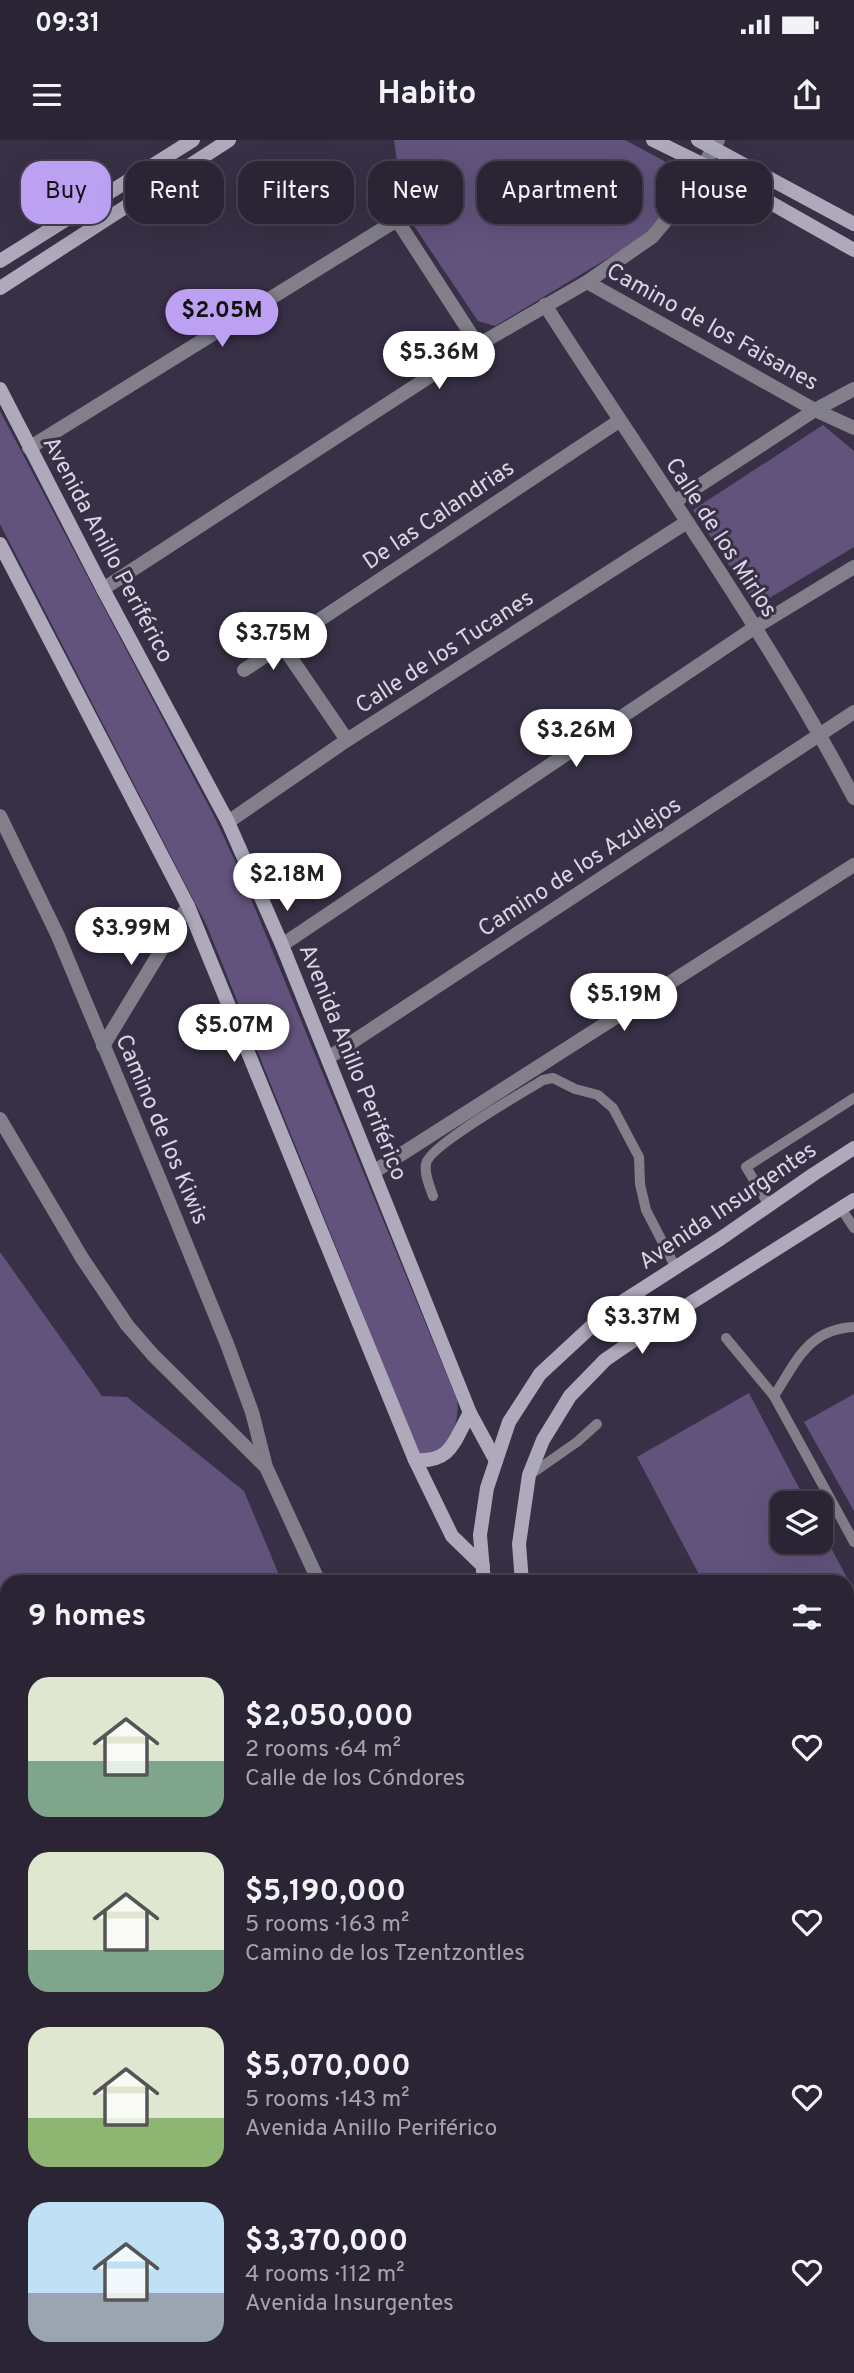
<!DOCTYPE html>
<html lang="en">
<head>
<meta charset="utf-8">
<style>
	:root { --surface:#2a2434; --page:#363040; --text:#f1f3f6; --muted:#a5a4ac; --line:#46414f; --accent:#bca0f2 }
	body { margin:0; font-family:Overpass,sans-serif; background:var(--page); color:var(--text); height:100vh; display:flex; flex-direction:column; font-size:26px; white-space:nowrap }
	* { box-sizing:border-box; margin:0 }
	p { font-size:23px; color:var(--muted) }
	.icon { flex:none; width:38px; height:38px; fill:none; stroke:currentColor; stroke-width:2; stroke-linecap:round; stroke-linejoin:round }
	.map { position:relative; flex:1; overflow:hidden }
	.side { position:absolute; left:0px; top:1435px; width:854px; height:798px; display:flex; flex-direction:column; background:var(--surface); border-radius:21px 21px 0 0; box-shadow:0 7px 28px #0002,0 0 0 2px var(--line) }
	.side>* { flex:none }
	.hud { position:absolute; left:21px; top:21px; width:812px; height:63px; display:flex; gap:14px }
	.tools { position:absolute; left:770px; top:1351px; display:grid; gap:14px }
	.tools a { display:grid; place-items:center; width:63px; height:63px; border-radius:14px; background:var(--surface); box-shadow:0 7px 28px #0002,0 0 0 2px var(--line); font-size:35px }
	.price { position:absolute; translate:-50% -60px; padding:0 16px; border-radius:24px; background:#fff; color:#222; font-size:23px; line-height:46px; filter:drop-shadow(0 2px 4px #0008) }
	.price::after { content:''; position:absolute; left:50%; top:42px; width:21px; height:16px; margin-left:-10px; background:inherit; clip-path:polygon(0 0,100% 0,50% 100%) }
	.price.on { background:var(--accent); color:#111 }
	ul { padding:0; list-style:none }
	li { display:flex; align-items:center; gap:21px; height:175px; padding:0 28px }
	li span { display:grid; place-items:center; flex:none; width:196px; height:140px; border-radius:21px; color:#555 }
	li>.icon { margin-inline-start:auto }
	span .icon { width:84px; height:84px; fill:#fffc; stroke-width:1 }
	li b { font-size:30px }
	h2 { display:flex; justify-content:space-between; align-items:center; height:84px; padding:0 28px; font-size:30px }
	.tag { padding:0 24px; border-radius:21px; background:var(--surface); box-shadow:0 7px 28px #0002,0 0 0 2px var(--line); font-size:24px; line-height:63px }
	.tag.on { background:var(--accent); color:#111 }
	.status { display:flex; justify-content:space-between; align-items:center; height:49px; padding:0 35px; background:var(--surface); direction:ltr }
	.status svg { height:19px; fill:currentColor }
	header { display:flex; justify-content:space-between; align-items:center; height:91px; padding:0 28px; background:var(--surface); font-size:32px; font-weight:700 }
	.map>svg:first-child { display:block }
	.green { fill:#62537d }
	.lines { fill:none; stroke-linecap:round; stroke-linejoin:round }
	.lane { stroke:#827f8a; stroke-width:10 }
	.street { stroke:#827f8a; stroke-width:14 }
	.secondary { stroke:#aea9bb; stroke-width:14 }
	.primary { stroke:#d0c9e0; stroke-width:18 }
	.rail { stroke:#9d98a9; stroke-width:5; stroke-dasharray:10 5; stroke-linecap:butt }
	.labels { text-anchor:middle; stroke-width:6; stroke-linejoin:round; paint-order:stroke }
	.street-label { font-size:23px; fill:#d9d5e3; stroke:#383046 }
</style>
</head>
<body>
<div class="status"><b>09:31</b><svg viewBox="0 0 49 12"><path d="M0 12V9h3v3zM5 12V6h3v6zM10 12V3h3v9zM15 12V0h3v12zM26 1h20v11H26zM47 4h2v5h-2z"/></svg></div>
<header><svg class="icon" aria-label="menu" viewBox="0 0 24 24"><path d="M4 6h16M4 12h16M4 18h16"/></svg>Habito<svg class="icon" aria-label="share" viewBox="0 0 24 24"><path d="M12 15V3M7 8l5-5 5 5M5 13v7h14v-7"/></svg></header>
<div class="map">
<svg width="854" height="2233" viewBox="0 0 854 2233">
	<rect width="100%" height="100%" fill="#383046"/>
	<!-- green -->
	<g class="green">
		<path d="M394,0H625L690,35L663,78L635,102L495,186L478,181L404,71Z"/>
		<path d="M0,271L214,676L240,732L457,1260C461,1282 446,1322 419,1313L207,786L0,384Z"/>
		<path d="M823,285L854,311V407L756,466L693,370Z"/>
		<path d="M0,1112L102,1256L127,1257L244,1351L282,1442H7V1590L0,1589Z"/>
		<path d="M749,1253L807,1363H782V1402H821V1389L854,1451V1458L847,1462V1442H703L637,1317Z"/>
		<path d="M854,1254V1371L804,1282Z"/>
		<path d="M45,2226H177L178,2233H45Z"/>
	</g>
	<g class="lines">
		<!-- lane -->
		<g class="lane">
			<path d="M433,1056C430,1047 424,1034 426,1024C428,1006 524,952 543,940L553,938L575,949L598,955L613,968L639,1017L640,1044L646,1070L676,1128"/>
			<path d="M769,1065L746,1027L854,958"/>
			<path d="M840,1067L854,1088"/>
			<path d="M726,1198L774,1256L854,1402"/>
			<path d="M774,1256C796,1222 808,1189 854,1187"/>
			<path d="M531,1334L577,1302L597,1284"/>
			<path d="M847,1717H854"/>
			<path d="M847,1815H854"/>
			<path d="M847,1999L854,1997"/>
			<path d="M0,2144H7"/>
			<path d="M187,2226L188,2233"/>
			<path d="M210,2226V2233"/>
			<path d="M254,2226V2233"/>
			<path d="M399,2226L400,2233"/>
			<path d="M318,2233L337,2226"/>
		</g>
		<!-- street -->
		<g class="street">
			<path d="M587,142L815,270L854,288"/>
			<path d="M545,165C649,328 764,487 854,658"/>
			<path d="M29,308L397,80L478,205"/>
			<path d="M674,362L815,270L854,249"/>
			<path d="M103,449L478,205L587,142L652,97L685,58L718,0"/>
			<path d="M282,505L347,600"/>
			<path d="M244,530L619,281"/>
			<path d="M0,676L58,796L162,1045L227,1204L252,1272L266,1327L319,1442"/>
			<path d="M228,682L347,600L687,382"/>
			<path d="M282,805L754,488L854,427"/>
			<path d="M103,906L188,766"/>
			<path d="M328,918L854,572"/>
			<path d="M0,979L82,1118L127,1185L153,1215L265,1326"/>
			<path d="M375,1031L854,725"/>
			<path d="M0,1680L7,1682"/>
			<path d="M0,1737L7,1736"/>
		</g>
		<!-- secondary -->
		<g class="secondary">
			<path d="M653,0L704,25L854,110"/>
			<path d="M698,0L854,84"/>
			<path d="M0,121L193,0"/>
			<path d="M0,148L229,0"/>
			<path d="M0,249L103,449L228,682L282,805L470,1273L496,1321"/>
			<path d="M0,404L188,766L415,1320L452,1396L483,1426"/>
			<path d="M415,1320C453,1323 454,1299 470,1273"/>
			<path d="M484,1442L480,1395L487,1348L509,1282L540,1234L608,1171L720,1099L814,1034L854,1008"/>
			<path d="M522,1442L519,1404L529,1335L543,1300L570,1256L605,1220L656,1185L854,1060"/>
			<path d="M847,2034L854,2033"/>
			<path d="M847,2049H854"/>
			<path d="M0,2096H7"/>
			<path d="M0,2112H7"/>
			<path d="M847,2119L854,2116"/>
			<path d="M607,2233L622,2226"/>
		</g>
		<!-- primary -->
		<g class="primary">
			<path d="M847,2185L854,2178"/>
			<path d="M715,2233L730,2226"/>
			<path d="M755,2233L769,2226"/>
			<path d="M825,2233L841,2226"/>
		</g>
		<!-- rail -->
		<g class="rail">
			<path d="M847,2138L854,2135"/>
			<path d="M646,2233L661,2226"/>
		</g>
	</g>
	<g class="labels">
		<!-- street labels -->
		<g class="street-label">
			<text transform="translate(713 186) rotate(29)" y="8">Camino de los Faisanes</text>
			<text transform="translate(438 374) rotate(-34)" y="8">De las Calandrias</text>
			<text transform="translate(722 397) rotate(57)" y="8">Calle de los Mirlos</text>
			<text transform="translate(109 409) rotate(62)" y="8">Avenida Anillo Periférico</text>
			<text transform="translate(444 511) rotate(-33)" y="8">Calle de los Tucanes</text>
			<text transform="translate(579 726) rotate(-33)" y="8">Camino de los Azulejos</text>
			<text transform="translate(354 922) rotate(68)" y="8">Avenida Anillo Periférico</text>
			<text transform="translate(163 989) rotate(67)" y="8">Camino de los Kiwis</text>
			<text transform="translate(727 1065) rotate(-34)" y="8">Avenida Insurgentes</text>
		</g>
	</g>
</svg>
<div class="tools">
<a><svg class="icon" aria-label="layers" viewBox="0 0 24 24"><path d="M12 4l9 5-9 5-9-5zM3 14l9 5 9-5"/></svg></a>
</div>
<b class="price on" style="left:222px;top:209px">$2.05M</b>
<b class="price" style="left:439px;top:251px">$5.36M</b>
<b class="price" style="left:273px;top:532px">$3.75M</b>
<b class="price" style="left:576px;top:629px">$3.26M</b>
<b class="price" style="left:287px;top:773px">$2.18M</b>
<b class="price" style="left:131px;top:827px">$3.99M</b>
<b class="price" style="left:624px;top:893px">$5.19M</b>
<b class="price" style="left:234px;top:924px">$5.07M</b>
<b class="price" style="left:642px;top:1216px">$3.37M</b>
<div class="hud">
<a class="tag on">Buy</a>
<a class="tag">Rent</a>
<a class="tag">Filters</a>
<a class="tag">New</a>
<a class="tag">Apartment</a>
<a class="tag">House</a>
</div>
<section class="side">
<h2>9 homes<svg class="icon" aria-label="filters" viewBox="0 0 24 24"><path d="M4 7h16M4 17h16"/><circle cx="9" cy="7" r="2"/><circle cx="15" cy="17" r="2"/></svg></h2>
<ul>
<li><span style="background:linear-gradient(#dfe7d0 60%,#7fa58c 0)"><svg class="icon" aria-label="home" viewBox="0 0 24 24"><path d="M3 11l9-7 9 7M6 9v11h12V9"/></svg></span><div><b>$2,050,000</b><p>2 rooms · 64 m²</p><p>Calle de los Cóndores</p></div><svg class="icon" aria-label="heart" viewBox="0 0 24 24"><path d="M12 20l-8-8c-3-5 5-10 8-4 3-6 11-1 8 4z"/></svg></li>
<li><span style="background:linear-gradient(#dfe7d0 70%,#7fa58c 0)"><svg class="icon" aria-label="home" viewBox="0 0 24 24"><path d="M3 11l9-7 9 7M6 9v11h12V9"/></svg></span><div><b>$5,190,000</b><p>5 rooms · 163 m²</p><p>Camino de los Tzentzontles</p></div><svg class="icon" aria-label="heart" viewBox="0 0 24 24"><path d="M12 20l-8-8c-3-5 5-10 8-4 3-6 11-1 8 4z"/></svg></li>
<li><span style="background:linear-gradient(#dfe7d0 65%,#8fb573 0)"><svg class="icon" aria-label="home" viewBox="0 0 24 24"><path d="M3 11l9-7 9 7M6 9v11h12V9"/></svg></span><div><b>$5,070,000</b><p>5 rooms · 143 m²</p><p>Avenida Anillo Periférico</p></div><svg class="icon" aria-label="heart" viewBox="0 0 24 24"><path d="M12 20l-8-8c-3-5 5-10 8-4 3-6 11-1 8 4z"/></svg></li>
<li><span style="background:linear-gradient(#bfe0f5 65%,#9aa5b1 0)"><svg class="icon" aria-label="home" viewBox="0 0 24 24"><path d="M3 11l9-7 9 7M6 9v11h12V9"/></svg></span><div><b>$3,370,000</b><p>4 rooms · 112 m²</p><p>Avenida Insurgentes</p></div><svg class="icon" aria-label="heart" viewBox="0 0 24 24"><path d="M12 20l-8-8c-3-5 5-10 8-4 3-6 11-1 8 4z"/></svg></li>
</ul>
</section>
</div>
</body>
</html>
